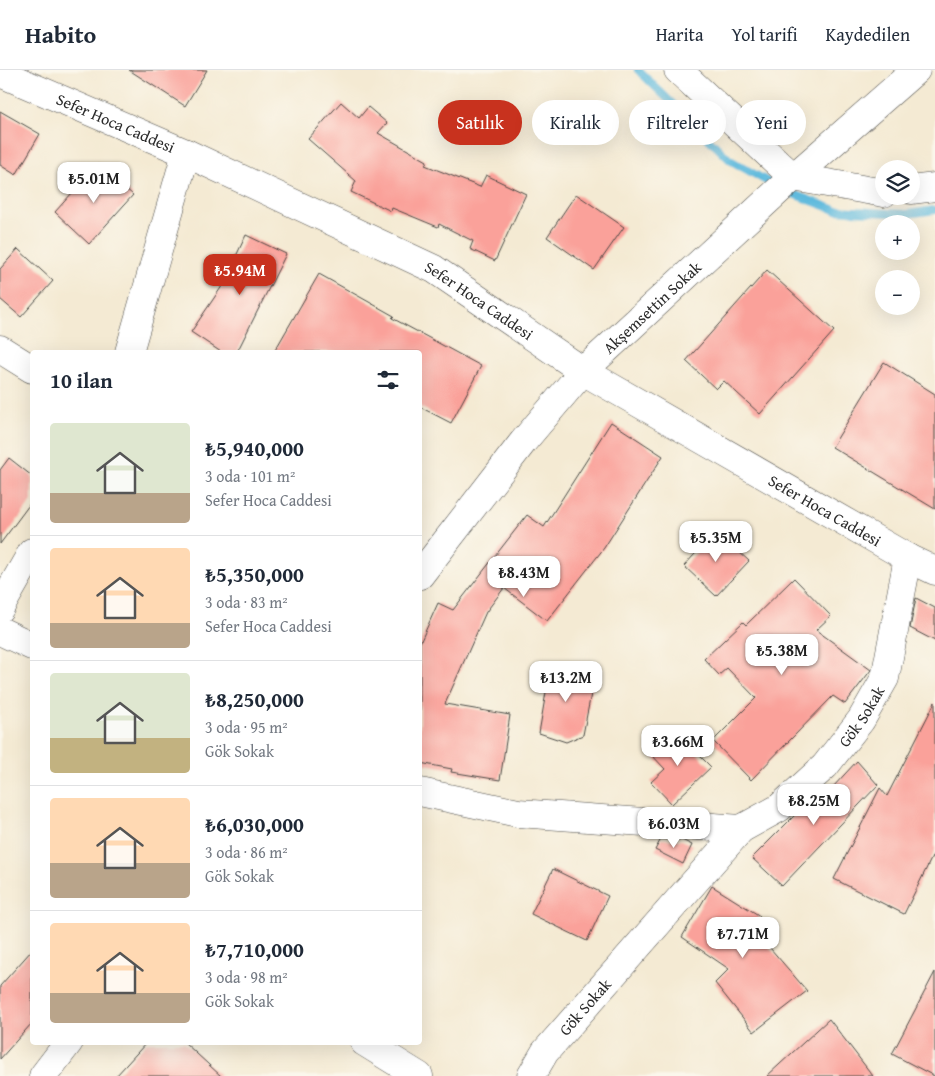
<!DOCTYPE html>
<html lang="tr">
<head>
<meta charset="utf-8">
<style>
	:root { --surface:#fff; --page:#f2f2f3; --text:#1f2937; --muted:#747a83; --line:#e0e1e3; --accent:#c8321e }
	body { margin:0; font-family:"Gentium Book Plus",serif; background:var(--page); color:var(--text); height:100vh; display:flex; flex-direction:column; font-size:19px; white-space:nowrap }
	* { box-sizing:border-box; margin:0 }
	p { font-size:16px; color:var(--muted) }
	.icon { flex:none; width:28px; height:28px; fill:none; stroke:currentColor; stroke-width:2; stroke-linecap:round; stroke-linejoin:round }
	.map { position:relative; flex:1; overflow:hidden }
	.panel { position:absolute; left:30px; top:280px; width:392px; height:695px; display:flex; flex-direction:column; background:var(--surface); border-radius:5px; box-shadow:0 5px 20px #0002 }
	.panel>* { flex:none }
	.banner { position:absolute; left:438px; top:30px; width:422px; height:45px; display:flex; gap:10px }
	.fabs { position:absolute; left:875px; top:90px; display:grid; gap:10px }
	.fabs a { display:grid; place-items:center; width:45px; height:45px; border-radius:50%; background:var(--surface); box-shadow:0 5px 20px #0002; font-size:25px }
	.price { position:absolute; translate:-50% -42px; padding:0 11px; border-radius:10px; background:#fff; color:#222; font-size:16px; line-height:32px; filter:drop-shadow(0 1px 2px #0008) }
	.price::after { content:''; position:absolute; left:50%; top:30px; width:15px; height:11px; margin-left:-8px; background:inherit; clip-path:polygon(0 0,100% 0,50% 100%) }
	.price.on { background:var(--accent); color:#fff }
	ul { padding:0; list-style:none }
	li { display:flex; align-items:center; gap:15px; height:125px; padding:0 20px }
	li+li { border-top:1px solid var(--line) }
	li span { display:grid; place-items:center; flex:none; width:140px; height:100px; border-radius:5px; color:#555 }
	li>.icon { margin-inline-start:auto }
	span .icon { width:60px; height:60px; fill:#fffc; stroke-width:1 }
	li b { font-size:21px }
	h2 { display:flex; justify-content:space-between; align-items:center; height:60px; padding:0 20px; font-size:21px }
	.tag { padding:0 18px; border-radius:22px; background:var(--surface); box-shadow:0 5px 20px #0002; font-size:18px; line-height:45px }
	.tag.on { background:var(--accent); color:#fff }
	header { display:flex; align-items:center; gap:30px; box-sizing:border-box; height:70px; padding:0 25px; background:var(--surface); border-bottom:1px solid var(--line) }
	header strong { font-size:24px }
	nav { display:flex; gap:28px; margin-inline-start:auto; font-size:18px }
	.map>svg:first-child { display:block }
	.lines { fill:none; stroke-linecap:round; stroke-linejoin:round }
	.stream { stroke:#5fbadd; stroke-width:8 }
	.building { fill:#faa19a }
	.street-casing { stroke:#494844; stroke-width:29 }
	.secondary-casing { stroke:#494844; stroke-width:29 }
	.street { stroke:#fff; stroke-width:28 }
	.secondary { stroke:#fff; stroke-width:28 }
	.labels { text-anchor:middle; stroke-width:5; stroke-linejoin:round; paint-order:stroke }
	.street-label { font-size:16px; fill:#2b2b2b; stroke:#fbf7ec }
</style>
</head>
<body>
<header>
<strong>Habito</strong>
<nav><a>Harita</a><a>Yol tarifi</a><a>Kaydedilen</a></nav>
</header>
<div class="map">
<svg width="935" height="1006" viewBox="0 0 935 1006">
	<rect width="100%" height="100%" fill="#fbf7ec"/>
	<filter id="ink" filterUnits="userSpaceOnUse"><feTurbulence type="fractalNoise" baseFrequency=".02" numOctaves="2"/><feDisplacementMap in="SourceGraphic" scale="10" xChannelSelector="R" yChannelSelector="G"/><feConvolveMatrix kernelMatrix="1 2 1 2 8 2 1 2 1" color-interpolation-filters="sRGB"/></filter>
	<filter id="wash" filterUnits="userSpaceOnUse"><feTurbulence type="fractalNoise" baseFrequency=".0096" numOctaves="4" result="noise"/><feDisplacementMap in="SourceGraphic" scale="20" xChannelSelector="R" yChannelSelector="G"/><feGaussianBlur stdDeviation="1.12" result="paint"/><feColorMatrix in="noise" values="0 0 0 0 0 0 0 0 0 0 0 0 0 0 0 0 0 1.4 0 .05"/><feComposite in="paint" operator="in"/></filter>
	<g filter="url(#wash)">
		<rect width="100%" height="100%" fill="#f4ead3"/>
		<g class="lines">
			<!-- stream -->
			<g class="stream">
				<path d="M638,0L730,90L775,116"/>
				<path d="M785,121L836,140L907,144L935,140"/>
			</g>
		</g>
		<g id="blocks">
			<!-- building -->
			<g class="building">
				<path d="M129,0H207L185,36Z"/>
				<path d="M341,32L359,48L368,37L387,53L378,63L427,91L425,95L480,117L486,105L526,124L495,191L470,179L473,171L439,154L438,157L392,138L391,141L351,122L356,111L308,69Z"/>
				<path d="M0,41L40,64L16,105L0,95Z"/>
				<path d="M98,94L133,125L89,174L55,142Z"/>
				<path d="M576,124L624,157L594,200L547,167Z"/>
				<path d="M246,165L286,184L237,282H221L191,262L233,200L230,199Z"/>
				<path d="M18,179L53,211L21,247L0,229V199Z"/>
				<path d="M767,200L834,261L760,344L724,311L716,319L686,291Z"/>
				<path d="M319,204L394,246L392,248L481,296L451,353L420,337V282H274Z"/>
				<path d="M884,292L935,324V439L832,377Z"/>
				<path d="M611,352L663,386L604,478L547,551L504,518L486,542L445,634L510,645L500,710L451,702L452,699L420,693V573L438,533L453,540L527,445L544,457Z"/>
				<path d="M9,388L32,406V431L0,474V400Z"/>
				<path d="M716,461L749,491L716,526L684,496Z"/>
				<path d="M794,508L831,546L816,560L871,600L845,634L833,626L751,710L713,671L756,628L727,598L719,605L704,589L743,552L746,555Z"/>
				<path d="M916,528L935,538V571L910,558Z"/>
				<path d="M551,593L595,603L583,665L566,672L539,663Z"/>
				<path d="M935,632V781L904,844L834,809L880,718L887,726Z"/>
				<path d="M675,661L711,697L672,734L651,712L665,699L651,684Z"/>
				<path d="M857,691L878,715L782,816L752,788L801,739L807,745Z"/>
				<path d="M661,769L682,770L692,775L683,794L655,780Z"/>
				<path d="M553,799L608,826L587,871L531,844Z"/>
				<path d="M712,816L760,846L752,857L807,921L754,962L715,913L729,899L682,867Z"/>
				<path d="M32,880V953L0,989V916Z"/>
				<path d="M935,902V1006H934L892,984Z"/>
				<path d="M829,949L873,1006H767Z"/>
				<path d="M147,972H184L221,1006H116Z"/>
			</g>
		</g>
	</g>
	<g filter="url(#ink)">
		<use href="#blocks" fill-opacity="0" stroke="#494844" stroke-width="1"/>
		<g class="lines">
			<defs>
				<g id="street">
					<path d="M678,0L793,107L884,123"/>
					<path d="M911,120L935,117"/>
					<path d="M0,279L32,299"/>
					<path d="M129,282L186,83"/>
					<path d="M0,538L32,482"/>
					<path d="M0,561L32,576"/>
					<path d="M420,722L518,743L741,759"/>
					<path id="s1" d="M531,1006L545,982L741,759L779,738L825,696L861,650L885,608L908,488"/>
				</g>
				<g id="secondary">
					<path id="s2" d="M0,3L186,83L434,199L583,301L908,488L935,501"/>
					<path id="s3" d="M420,505L523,372L583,301L780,119L916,0"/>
					<path d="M364,972L419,1006"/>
					<path d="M43,1006L69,972"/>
				</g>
			</defs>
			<!-- street casing -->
			<use href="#street" class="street-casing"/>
			<!-- secondary casing -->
			<use href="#secondary" class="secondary-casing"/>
			<!-- street -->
			<use href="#street" class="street"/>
			<!-- secondary -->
			<use href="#secondary" class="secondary"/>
		</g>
	</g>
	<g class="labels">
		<!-- street labels -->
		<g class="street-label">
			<text dy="6" stroke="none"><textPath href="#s2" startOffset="126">Sefer Hoca Caddesi</textPath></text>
			<text dy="6" stroke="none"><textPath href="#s2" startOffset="531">Sefer Hoca Caddesi</textPath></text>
			<text dy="6" stroke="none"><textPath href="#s3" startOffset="355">Akşemsettin Sokak</textPath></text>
			<text dy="6" stroke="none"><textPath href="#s2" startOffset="936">Sefer Hoca Caddesi</textPath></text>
			<text dy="6" stroke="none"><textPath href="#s1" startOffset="492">Gök Sokak</textPath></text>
			<text dy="6" stroke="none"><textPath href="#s1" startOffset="88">Gök Sokak</textPath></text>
		</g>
	</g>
</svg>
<div class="fabs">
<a><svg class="icon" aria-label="layers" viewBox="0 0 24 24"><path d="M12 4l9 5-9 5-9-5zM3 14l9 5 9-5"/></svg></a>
<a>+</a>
<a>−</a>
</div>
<b class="price" style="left:94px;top:134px">₺5.01M</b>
<b class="price on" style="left:240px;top:226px">₺5.94M</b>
<b class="price" style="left:716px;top:493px">₺5.35M</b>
<b class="price" style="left:524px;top:528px">₺8.43M</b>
<b class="price" style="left:782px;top:606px">₺5.38M</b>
<b class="price" style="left:566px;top:633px">₺13.2M</b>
<b class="price" style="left:678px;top:697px">₺3.66M</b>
<b class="price" style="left:814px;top:756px">₺8.25M</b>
<b class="price" style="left:674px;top:779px">₺6.03M</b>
<b class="price" style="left:743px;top:889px">₺7.71M</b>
<div class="banner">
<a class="tag on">Satılık</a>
<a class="tag">Kiralık</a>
<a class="tag">Filtreler</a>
<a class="tag">Yeni</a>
</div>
<section class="panel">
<h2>10 ilan<svg class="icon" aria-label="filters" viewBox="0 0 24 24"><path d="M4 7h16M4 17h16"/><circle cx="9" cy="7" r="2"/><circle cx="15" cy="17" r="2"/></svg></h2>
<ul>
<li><span style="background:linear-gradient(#dfe7d0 70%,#b9a48a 0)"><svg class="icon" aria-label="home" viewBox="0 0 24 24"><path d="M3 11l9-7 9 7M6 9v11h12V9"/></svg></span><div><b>₺5,940,000</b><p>3 oda · 101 m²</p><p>Sefer Hoca Caddesi</p></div></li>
<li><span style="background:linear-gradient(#ffd9b3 75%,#b9a48a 0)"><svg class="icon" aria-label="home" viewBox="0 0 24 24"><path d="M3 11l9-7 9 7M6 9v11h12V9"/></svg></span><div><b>₺5,350,000</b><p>3 oda · 83 m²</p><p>Sefer Hoca Caddesi</p></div></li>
<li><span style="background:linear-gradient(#dfe7d0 65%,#c2b280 0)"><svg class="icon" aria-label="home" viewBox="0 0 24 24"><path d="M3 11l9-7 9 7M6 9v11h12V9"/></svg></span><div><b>₺8,250,000</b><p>3 oda · 95 m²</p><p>Gök Sokak</p></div></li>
<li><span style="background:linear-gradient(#ffd9b3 65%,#b9a48a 0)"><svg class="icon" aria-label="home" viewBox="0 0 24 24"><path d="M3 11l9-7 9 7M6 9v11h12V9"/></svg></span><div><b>₺6,030,000</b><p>3 oda · 86 m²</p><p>Gök Sokak</p></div></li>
<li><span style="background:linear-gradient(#ffd9b3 70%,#b9a48a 0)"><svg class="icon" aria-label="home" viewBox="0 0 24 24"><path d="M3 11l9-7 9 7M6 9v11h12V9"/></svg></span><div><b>₺7,710,000</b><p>3 oda · 98 m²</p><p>Gök Sokak</p></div></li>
</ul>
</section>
</div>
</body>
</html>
